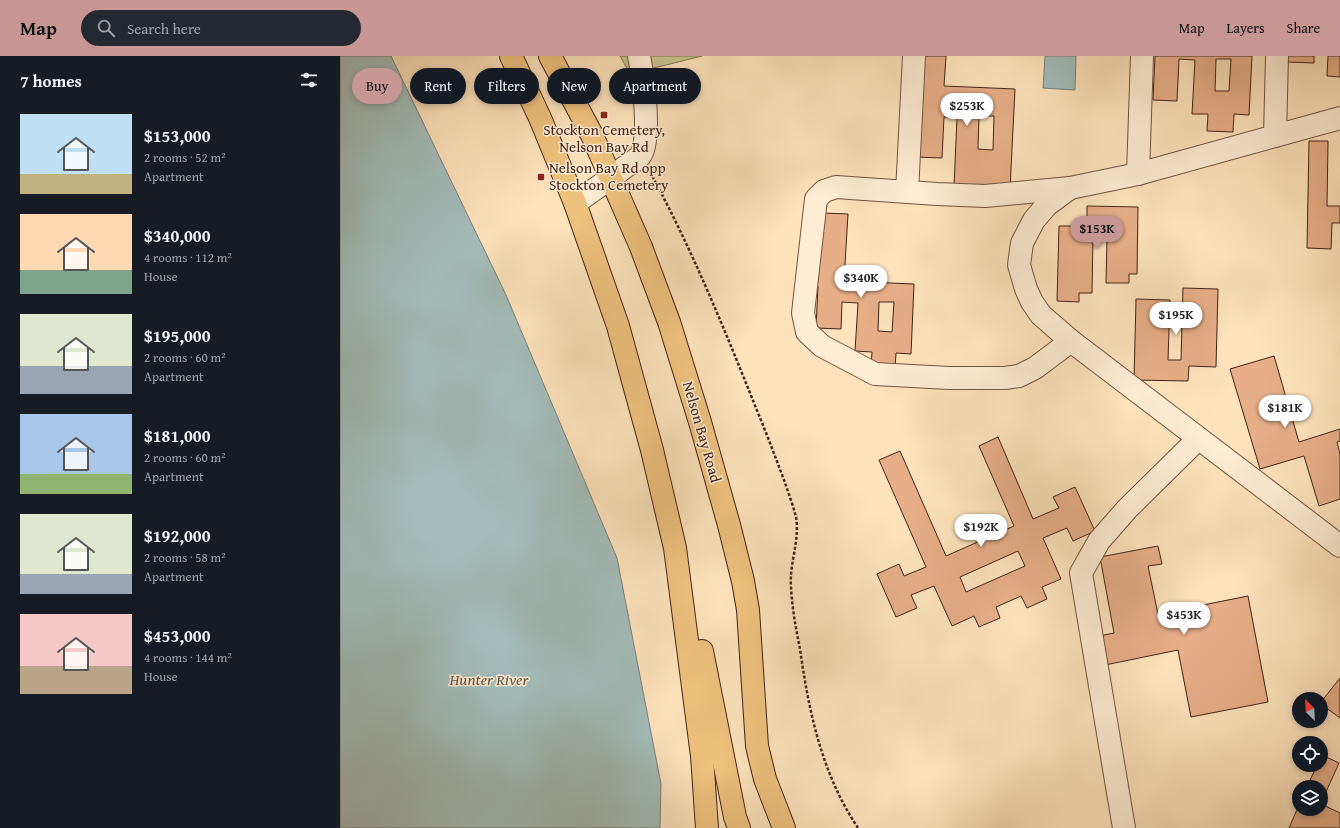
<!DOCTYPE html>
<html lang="en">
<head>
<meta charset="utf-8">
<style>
	:root { --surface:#171b24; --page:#242831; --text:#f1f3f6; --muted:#9ea1a6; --accent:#c59692 }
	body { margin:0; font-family:"Gentium Book Plus",serif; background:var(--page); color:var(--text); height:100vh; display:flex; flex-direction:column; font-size:15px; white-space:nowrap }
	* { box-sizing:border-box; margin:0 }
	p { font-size:13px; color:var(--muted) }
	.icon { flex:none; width:22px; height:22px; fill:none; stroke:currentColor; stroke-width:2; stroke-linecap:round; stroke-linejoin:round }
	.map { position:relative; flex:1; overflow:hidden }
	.drawer { display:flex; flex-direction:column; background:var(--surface); width:340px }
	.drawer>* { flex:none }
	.hud { position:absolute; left:12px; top:12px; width:380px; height:36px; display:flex; gap:8px }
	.needle { width:26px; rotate:336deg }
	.fabs { position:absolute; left:952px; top:636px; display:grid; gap:8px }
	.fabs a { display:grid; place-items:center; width:36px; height:36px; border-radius:50%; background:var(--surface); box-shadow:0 2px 6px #0003; font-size:20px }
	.price { position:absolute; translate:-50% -34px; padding:0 9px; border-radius:14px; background:#fff; color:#222; font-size:13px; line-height:26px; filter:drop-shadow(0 1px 2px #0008) }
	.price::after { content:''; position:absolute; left:50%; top:24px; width:12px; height:9px; margin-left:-6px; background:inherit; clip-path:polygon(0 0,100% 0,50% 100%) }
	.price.on { background:var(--accent); color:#111 }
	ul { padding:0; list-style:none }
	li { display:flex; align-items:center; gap:12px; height:100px; padding:0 20px }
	li span { display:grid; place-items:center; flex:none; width:112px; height:80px; border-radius:0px; color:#555 }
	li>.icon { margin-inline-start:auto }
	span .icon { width:48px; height:48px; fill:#fffc; stroke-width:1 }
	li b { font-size:17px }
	h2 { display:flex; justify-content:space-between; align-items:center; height:48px; padding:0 20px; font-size:17px }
	.pill { padding:0 14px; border-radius:18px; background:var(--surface); box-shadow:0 2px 6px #0003; font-size:14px; line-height:36px }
	.pill.on { background:var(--accent); color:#111 }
	header { display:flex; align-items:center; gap:24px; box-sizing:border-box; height:56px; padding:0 20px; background:var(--accent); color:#111 }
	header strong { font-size:19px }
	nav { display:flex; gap:22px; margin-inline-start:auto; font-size:14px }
	.search { width:280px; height:36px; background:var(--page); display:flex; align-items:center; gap:10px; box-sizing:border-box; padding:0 14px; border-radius:22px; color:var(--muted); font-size:15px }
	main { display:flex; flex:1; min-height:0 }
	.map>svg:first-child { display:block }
	.green { fill:#c5c28d; stroke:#847352 }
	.water { fill:#a3bcba; stroke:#7c7f79 }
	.building { fill:#e7ae87; stroke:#422418; fill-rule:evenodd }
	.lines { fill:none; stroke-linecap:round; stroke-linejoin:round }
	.minor-casing { stroke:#715441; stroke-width:24 }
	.major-casing { stroke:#422418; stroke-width:24 }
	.path { stroke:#422418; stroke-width:2.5; stroke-dasharray:3 2; stroke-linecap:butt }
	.minor { stroke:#feecd3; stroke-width:22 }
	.major { stroke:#eec17e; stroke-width:22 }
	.poi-dot { fill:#8f2418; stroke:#feecd3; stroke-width:1.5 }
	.labels { text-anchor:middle; stroke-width:3; stroke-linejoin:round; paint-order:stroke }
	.poi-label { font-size:15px; fill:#422418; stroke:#feecd3 }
	.street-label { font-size:15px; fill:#422418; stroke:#feecd3 }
	.water-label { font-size:16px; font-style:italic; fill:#5f5249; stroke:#feecd3 }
</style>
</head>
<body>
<header>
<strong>Map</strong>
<div class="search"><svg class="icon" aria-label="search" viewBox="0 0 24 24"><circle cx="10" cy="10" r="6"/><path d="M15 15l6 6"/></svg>Search here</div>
<nav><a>Map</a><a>Layers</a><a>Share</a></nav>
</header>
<main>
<section class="drawer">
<h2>7 homes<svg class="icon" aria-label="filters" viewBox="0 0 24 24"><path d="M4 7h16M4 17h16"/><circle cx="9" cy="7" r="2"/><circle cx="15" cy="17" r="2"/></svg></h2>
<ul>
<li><span style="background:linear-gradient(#bfe0f5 75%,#c2b280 0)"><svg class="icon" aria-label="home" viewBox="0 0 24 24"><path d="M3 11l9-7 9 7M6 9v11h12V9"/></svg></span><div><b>$153,000</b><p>2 rooms · 52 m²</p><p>Apartment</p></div></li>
<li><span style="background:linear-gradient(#ffd9b3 70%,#7fa58c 0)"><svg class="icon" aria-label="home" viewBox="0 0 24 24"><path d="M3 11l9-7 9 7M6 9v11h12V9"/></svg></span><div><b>$340,000</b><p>4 rooms · 112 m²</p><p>House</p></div></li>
<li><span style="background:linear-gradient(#dfe7d0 65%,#9aa5b1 0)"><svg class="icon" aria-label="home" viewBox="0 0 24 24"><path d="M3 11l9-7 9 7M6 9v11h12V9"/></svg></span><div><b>$195,000</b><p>2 rooms · 60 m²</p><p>Apartment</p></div></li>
<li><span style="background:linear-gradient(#a9c7e8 75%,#8fb573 0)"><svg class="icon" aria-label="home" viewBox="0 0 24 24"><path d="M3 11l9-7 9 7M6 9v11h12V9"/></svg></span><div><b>$181,000</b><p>2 rooms · 60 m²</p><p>Apartment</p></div></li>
<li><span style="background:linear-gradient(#dfe7d0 75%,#9aa5b1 0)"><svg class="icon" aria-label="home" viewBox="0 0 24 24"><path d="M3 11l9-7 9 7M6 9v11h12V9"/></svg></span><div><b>$192,000</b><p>2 rooms · 58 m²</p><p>Apartment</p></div></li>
<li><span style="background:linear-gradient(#f6c9c9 65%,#b9a48a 0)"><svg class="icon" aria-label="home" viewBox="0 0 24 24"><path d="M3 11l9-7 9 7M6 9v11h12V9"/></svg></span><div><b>$453,000</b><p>4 rooms · 144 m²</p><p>House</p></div></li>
</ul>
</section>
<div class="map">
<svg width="1000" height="772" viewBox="0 0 1000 772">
	<rect width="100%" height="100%" fill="#fde2bc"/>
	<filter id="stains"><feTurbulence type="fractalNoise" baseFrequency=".005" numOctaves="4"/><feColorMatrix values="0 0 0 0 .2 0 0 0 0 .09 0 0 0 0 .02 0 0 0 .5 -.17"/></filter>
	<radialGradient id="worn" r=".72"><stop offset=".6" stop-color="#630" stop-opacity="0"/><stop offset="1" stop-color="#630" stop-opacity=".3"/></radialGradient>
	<!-- green -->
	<path class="green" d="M280,0H362L290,18Z"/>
	<!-- water -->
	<g class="water">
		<path d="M0,0H51L166,239L277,502L321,728L320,772H0Z"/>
		<path d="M705,0H736L735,34L703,32Z"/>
	</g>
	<!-- building -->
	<g class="building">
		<path d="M581,0H606L604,30L675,33L670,133L614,130L617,62L604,61L602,102L575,101ZM639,60H654L653,94L638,93Z"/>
		<path d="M815,0H912L909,59L894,58L893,76L867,75L868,58H852L855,4L839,3L837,45L813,44ZM876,3H891L889,35H875Z"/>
		<path d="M947,0H974V7L947,6Z"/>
		<path d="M988,0H1000V21L987,20Z"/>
		<path d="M969,85H988L987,150H1000V167H992L991,193L967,192Z"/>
		<path d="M747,150L798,151L797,218H789V227H766L767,181H753L752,237H739V246L717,245L719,170H747Z"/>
		<path d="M482,157L508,158L504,225L574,228L571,298L556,297L555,312L531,311L532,296L515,295L518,247L502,246L501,273L476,272L478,230H470ZM539,246H554L552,276L538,275Z"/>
		<path d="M843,232L878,233L876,311L849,310L848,325L794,324L796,243L830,244L828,304H841Z"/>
		<path d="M934,300L959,386L1000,373V385L997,386L1000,398V443L979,450L964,400L920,413L890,313Z"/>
		<path d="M658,381L693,463L719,452L713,441L735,431L755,475L733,485L727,472L703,482L721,523L702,531L707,543L687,552L681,540L656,551L660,562L639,571L634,560L612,570L594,530L571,539L577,552L556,561L537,518L559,508L564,520L586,511L539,404L560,395L606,500L674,470L639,390ZM678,495L685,510L626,536L620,521Z"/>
		<path d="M818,490L822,508L808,510L818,558L908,540L928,646L851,661L838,594L765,609L759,580L774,577L760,501Z"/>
		<path d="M1000,622V662L981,648V646Z"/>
		<path d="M982,699L999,707L981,747V731H967L977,709H981Z"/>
		<path d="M981,748L1000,757V772H949L959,749V753H981Z"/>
	</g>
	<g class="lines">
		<defs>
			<g id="minor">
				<path d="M935,80L937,0"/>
				<path d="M798,118L802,0"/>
				<path d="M730,132L707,149L694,164L682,187L679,209L686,233L692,246L701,259L731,285L1000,490"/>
				<path d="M567,136L574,0"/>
				<path d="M235,147C252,135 269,124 285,111C290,108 296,104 300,100C312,85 303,19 299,0"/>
				<path d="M731,285L695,312L679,320L665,322H609L535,318L482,290L467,276L463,257L476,143L484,135L496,131L597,138L645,140L730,132L798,118L1000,62"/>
				<path d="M784,772L741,517L759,485L787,453L858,383"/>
			</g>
			<g id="major">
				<path d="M171,0L200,62L235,147L278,270L312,394L335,492L362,700L367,772"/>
				<path d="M210,0L252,79L301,191L329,266L360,366L389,469L403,525L408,554L417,690L425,723L444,772"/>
				<path d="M362,595L395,761L399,772"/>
			</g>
		</defs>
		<!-- minor casing -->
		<use href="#minor" class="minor-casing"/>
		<!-- major casing -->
		<use href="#major" class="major-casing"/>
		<!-- path -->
		<path class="path" d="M310,116C351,191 384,272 416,352C426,376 435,400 444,424C448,436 453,449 456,461C460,485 449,508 451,531C452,552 456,573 460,593C469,657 482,718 518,772"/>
		<!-- minor -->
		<use href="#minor" class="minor"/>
		<!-- major -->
		<use href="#major" class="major"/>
	</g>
	<!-- markers -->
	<g class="poi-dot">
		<rect x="260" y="55" width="8" height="8" rx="2"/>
		<rect x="197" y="117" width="8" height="8" rx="2"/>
	</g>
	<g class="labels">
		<!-- poi labels -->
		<g class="poi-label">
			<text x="264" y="79">Stockton Cemetery,<tspan x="264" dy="17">Nelson Bay Rd</tspan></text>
			<text x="209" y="117" text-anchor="start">Nelson Bay Rd opp<tspan x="209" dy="17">Stockton Cemetery</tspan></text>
		</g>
		<!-- street labels -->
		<g class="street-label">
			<text transform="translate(362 376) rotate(74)" y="5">Nelson Bay Road</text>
		</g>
		<!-- water labels -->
		<g class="water-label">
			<text x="149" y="629">Hunter River</text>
		</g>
	</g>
	<rect width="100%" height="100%" filter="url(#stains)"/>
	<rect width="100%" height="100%" fill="url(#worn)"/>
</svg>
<div class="fabs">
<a><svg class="needle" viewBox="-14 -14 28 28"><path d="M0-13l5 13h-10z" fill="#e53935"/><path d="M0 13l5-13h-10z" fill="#9ea1a6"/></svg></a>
<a><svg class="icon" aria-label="locate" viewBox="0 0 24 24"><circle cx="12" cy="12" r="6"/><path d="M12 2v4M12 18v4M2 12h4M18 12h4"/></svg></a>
<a><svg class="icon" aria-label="layers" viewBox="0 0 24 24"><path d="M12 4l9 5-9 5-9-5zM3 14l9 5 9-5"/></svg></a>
</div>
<b class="price" style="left:627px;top:71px">$253K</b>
<b class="price on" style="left:757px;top:194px">$153K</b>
<b class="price" style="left:521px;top:243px">$340K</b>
<b class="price" style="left:836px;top:280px">$195K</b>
<b class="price" style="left:945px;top:373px">$181K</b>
<b class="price" style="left:641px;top:492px">$192K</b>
<b class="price" style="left:844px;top:580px">$453K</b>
<div class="hud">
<a class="pill on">Buy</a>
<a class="pill">Rent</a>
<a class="pill">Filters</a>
<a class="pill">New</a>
<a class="pill">Apartment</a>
</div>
</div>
</main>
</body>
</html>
